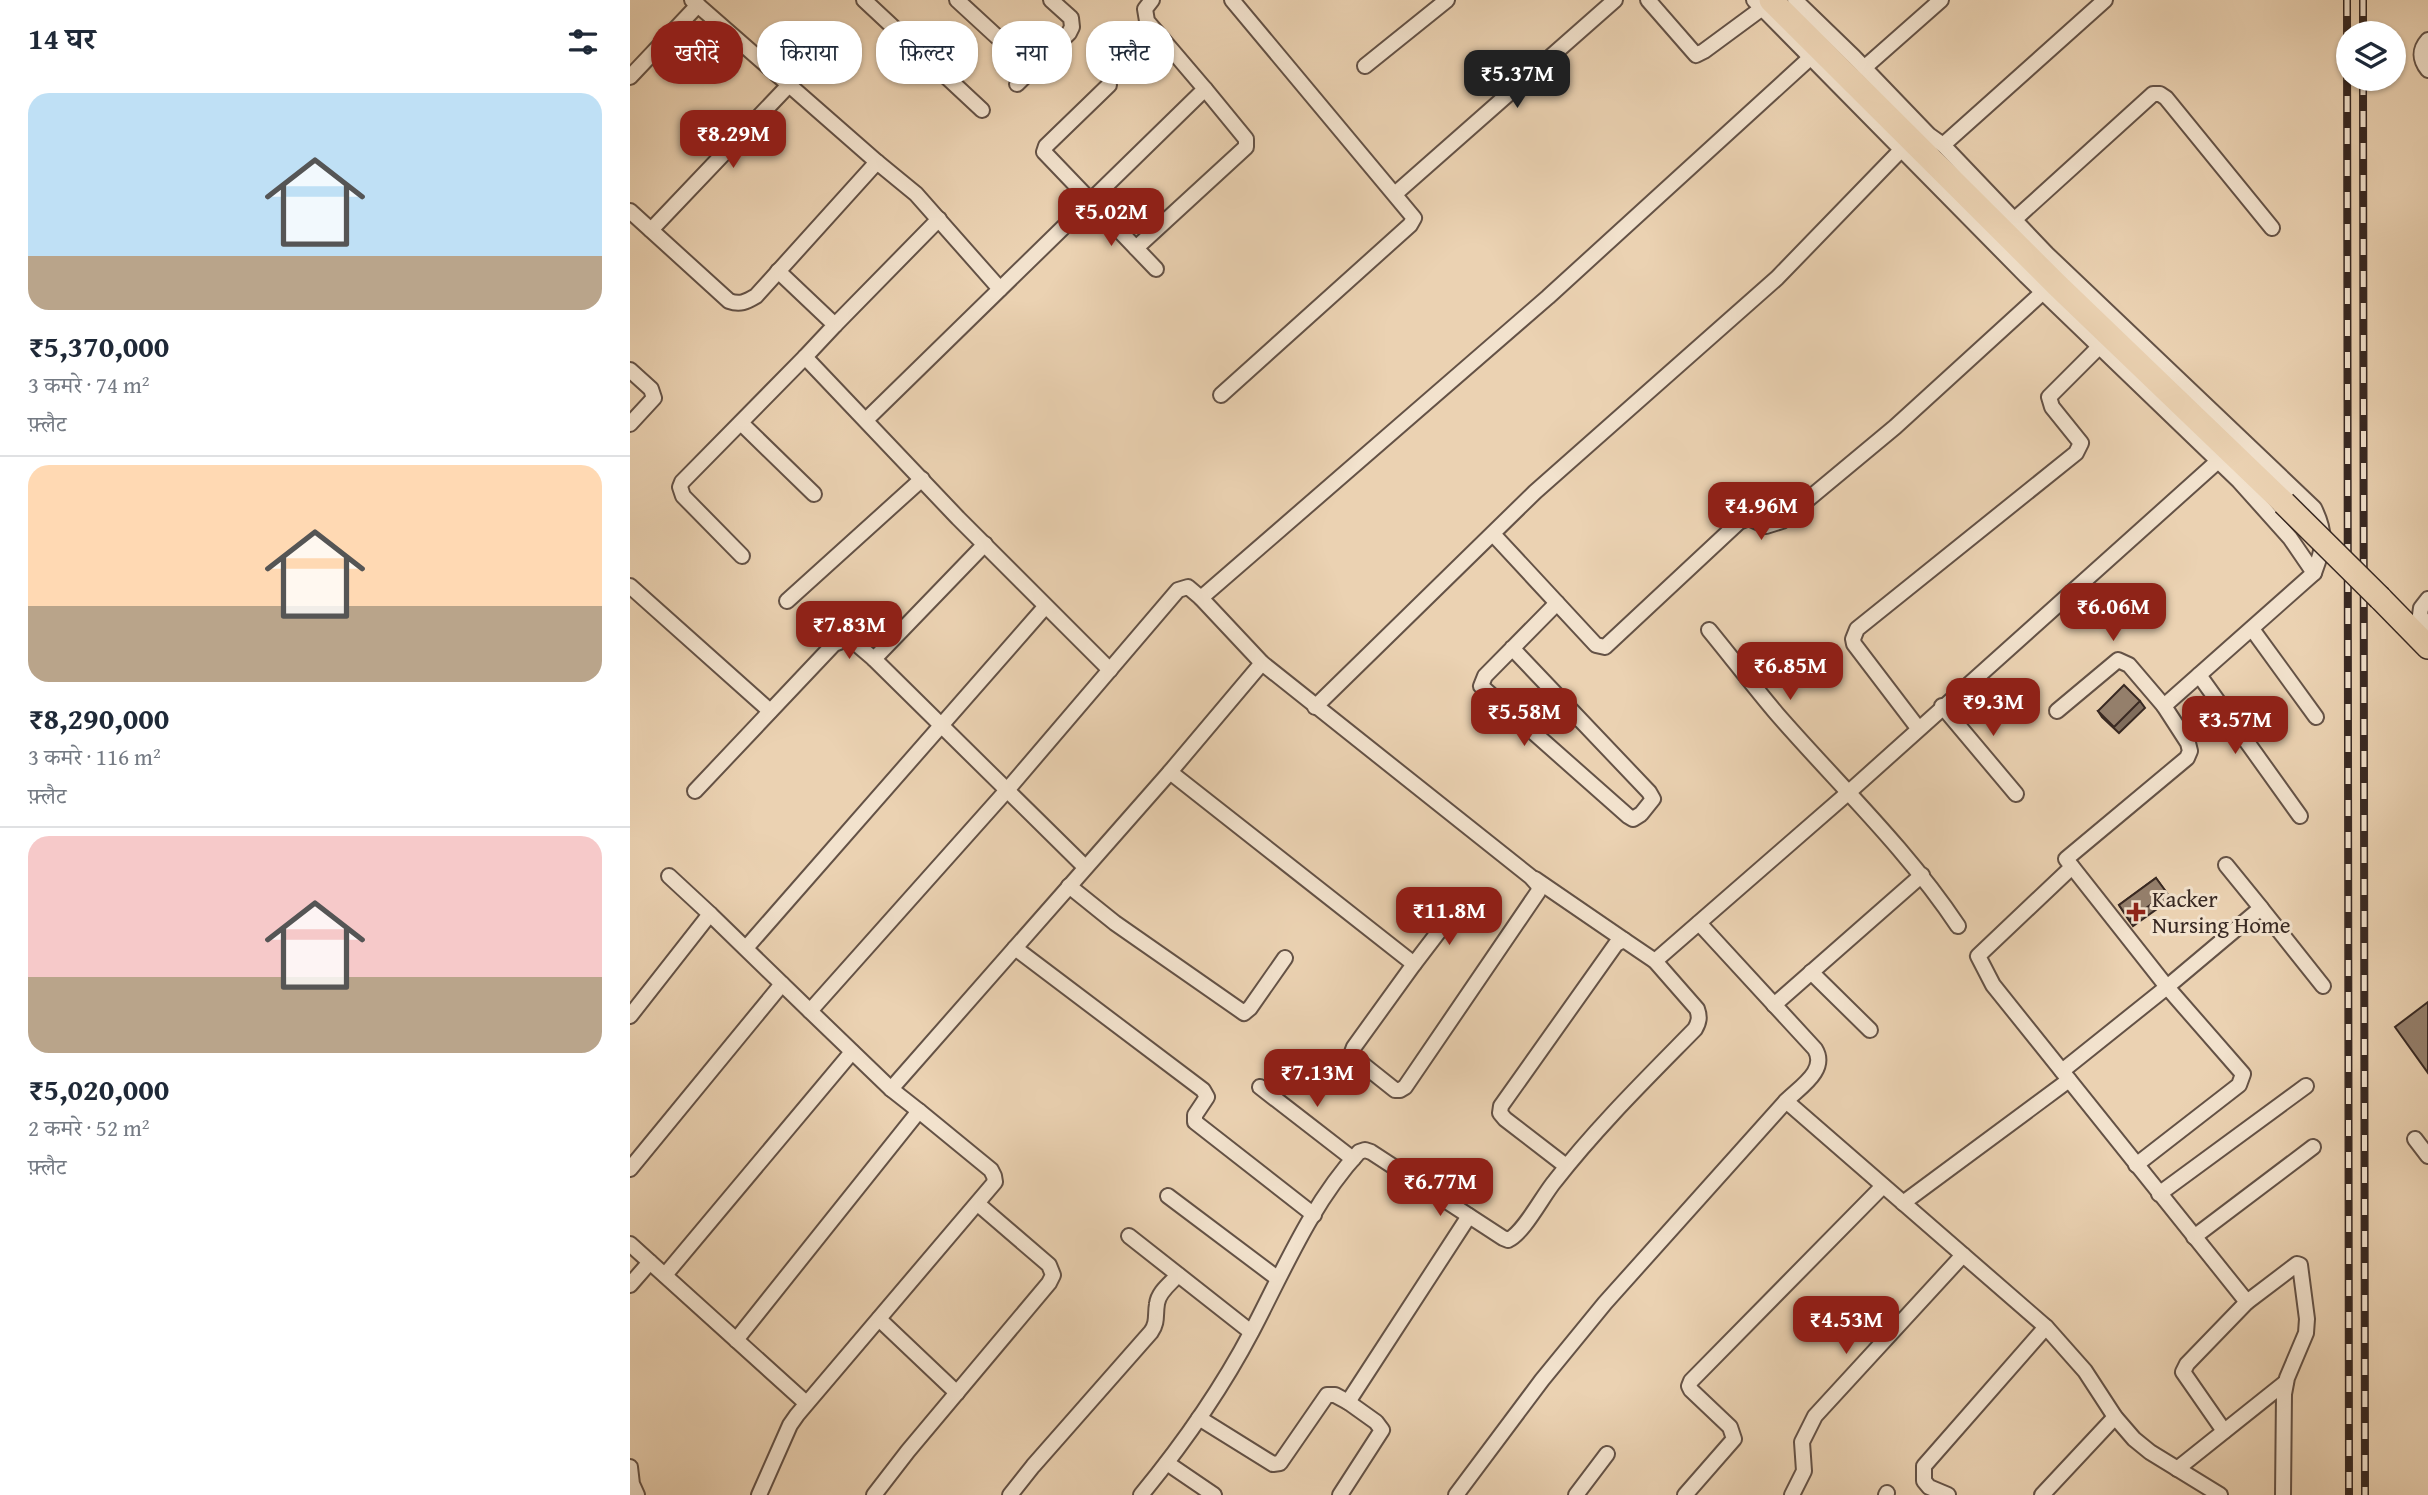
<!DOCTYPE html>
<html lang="hi">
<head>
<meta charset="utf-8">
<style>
	:root { --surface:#fff; --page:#f6f6f7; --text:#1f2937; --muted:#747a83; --line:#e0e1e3; --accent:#8f2418 }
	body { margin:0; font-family:"Gentium Book Plus","Noto Serif Devanagari",serif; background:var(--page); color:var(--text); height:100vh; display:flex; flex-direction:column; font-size:26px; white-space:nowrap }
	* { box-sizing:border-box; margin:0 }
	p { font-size:23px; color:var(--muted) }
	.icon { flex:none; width:38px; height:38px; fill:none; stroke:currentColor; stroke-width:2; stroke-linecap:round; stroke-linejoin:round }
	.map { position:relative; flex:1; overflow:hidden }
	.details { display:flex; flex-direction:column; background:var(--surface); width:630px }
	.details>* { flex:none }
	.top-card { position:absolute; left:21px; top:21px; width:665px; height:63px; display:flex; gap:14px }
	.controls { position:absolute; left:1706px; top:21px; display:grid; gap:14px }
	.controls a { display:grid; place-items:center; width:70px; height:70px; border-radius:50%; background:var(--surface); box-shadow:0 2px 5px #0004; font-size:35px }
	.price { position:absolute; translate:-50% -60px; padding:0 16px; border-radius:14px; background:var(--accent); color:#fff; font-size:23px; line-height:46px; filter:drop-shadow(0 2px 4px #0008) }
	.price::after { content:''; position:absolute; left:50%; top:42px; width:21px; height:16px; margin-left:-10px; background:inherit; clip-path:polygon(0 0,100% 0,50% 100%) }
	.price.on { background:#222; color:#fff }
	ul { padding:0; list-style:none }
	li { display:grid; align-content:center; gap:14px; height:371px; padding:0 28px }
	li+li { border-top:2px solid var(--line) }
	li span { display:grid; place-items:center; height:217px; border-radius:21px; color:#555 }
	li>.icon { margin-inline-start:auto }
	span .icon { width:126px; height:126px; fill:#fffc; stroke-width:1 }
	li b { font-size:30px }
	h2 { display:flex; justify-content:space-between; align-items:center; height:84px; padding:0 28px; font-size:30px }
	.tag { padding:0 24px; border-radius:28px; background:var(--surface); box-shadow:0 2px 5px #0004; font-size:24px; line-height:63px }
	.tag.on { background:var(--accent); color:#fff }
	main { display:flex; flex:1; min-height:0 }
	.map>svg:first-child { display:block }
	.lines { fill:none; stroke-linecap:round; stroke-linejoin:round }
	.minor-casing { stroke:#645246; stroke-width:18 }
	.primary-casing { stroke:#372822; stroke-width:26 }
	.minor { stroke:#f2e2cd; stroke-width:14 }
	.primary { stroke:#ebd2b2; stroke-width:23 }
	.rail-casing { stroke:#372822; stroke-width:8 }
	.rail { stroke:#f2e2cd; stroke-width:5; stroke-dasharray:16; stroke-linecap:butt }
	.primary-bridge-casing { stroke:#372822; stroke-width:26; stroke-linecap:butt }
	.primary-bridge { stroke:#ebd2b2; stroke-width:23 }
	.wall { fill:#806e5e; stroke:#372822; stroke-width:2 }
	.building { fill:#95806d; stroke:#372822; stroke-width:2 }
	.poi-dot { fill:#8f2418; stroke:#f2e2cd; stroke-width:2.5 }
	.labels { text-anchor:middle; stroke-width:6; stroke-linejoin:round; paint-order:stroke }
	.poi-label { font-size:23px; fill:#372822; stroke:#f2e2cd; text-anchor:start }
</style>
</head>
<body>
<main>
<section class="details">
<h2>14 घर<svg class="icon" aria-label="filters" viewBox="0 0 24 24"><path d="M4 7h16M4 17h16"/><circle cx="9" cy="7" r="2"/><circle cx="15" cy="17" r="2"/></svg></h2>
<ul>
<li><span style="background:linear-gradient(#bfe0f5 75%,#b9a48a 0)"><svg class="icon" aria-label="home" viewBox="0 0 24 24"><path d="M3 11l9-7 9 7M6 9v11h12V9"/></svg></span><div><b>₹5,370,000</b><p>3 कमरे · 74 m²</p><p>फ़्लैट</p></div></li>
<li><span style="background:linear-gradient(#ffd9b3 65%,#b9a48a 0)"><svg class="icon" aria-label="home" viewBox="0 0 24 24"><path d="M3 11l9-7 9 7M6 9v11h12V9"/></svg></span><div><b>₹8,290,000</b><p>3 कमरे · 116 m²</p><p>फ़्लैट</p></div></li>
<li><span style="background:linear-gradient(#f6c9c9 65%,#b9a48a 0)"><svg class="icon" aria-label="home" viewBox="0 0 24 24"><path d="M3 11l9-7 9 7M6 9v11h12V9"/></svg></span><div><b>₹5,020,000</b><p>2 कमरे · 52 m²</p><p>फ़्लैट</p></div></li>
</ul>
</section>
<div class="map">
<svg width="1798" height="1495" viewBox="0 0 1798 1495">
	<rect width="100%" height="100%" fill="#ebd2b2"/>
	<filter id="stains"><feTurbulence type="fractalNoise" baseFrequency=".00286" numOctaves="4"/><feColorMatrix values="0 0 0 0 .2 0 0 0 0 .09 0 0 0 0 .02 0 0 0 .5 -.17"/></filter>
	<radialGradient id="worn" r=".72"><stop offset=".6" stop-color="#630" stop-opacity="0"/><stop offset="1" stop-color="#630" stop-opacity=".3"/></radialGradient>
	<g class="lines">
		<defs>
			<g id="minor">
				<path d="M234,0L352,110"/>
				<path d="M327,0L402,69"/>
				<path d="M1018,0L1066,55L1074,51L1131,9"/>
				<path d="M1124,0L1396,276L1609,481L1660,538L1684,573"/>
				<path d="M1165,0L1224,57L1299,135L1313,145L1417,254L1684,508C1697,534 1694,547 1684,573L1534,706L1558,743L1560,751L1557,758L1436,859L1537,987L1613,1074L1609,1085L1506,1165"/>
				<path d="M1798,40C1789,50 1790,60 1798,70"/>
				<path d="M735,66L817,0"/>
				<path d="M1234,68L1311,0"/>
				<path d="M0,77L68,5"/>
				<path d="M387,84L439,33L442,27L441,18L421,0"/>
				<path d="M479,85L416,146L414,152L526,269"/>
				<path d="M1313,145L1475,0"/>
				<path d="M247,162L286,194L370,289"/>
				<path d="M765,194L985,0"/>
				<path d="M0,211L99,301C110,305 116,302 126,296L247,162L62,0"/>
				<path d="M1384,220L1523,94H1530L1536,98L1642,228"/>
				<path d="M21,230L159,85"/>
				<path d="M506,248L616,147V139L575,89"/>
				<path d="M148,271L205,325L175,357L328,518L480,670"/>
				<path d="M205,325L309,219"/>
				<path d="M0,370L21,389L24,398L0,424"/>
				<path d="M591,395L780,225L784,218L602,0"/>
				<path d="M236,420L575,89L517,21L515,9L522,0"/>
				<path d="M111,423L184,494"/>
				<path d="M863,534L966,645L975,647L1109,522L1119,518L1136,526L1152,521L1265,427L1413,292"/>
				<path d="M112,556L53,496L50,487L52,482L175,357"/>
				<path d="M0,586L140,711"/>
				<path d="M571,598L918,297L1180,58"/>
				<path d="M1798,599L1791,608L1790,615L1798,627"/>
				<path d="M157,601L292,479"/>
				<path d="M1622,629L1686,717"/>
				<path d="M1079,630C1102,658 1124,687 1147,714C1208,784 1276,848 1328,926"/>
				<path d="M882,648L1019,792L1023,799L1011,814L1003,819L998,816L851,686L855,676L927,603"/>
				<path d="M244,659L455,867"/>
				<path d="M1569,675L1670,816"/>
				<path d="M1312,706L1386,794"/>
				<path d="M685,707L905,492L1147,278L1271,150"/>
				<path d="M1427,711L1488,660L1499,665L1534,706"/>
				<path d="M1288,728L1224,644L1223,639L1227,629L1446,453L1451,443L1422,407L1419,397L1470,346"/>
				<path d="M65,791L204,644L217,639L224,642L244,659L355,544"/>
				<path d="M1442,867L1348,956L1363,985L1617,1302L1667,1264L1670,1265L1677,1319L1676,1333L1657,1378L1654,1394L1653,1495"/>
				<path d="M905,879L994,940"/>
				<path d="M439,886L485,923L614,1013L620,1008L655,958"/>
				<path d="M1631,908L1693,986"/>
				<path d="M80,914L180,1011L378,789L548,590L558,587L571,598L632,663L901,877L909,886L908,892L775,1087L770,1090H765L721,1055L724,1047L784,964L540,772"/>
				<path d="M116,948L415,607"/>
				<path d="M385,948L573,1090L577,1097L565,1115V1122L684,1215"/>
				<path d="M1025,961L1219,792L1588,461"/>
				<path d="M784,964L826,909"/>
				<path d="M1181,972L1240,1030"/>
				<path d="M1144,1005L1292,875"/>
				<path d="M0,1016L80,914L39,876"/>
				<path d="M1432,1071L1537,987L1631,908L1596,865"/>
				<path d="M630,1087L723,1159"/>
				<path d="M261,1089L540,772L632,663"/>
				<path d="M1156,1101L1416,1327L1455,1371L1485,1417L1504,1439L1520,1452L1590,1495"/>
				<path d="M1785,1139L1798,1156"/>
				<path d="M0,1169L152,984"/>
				<path d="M1529,1194L1676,1086"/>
				<path d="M538,1196L647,1278"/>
				<path d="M1273,1203L1439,1080"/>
				<path d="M499,1236L621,1332"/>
				<path d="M1564,1237L1683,1147"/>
				<path d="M0,1244L176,1403"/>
				<path d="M35,1275L222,1052"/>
				<path d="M0,1285L20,1262"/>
				<path d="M249,1319L327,1393"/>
				<path d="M106,1340L289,1111L261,1089L180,1011"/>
				<path d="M569,1418L643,1464L650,1463L697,1395H705L718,1402L839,1216"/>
				<path d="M1594,1431L1553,1372L1557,1364L1617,1302"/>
				<path d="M537,1463L584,1495"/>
				<path d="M0,1467L2,1484L7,1495"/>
				<path d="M1547,1469L1656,1382"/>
				<path d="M129,1495L160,1425L167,1415L365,1182L364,1176L361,1170L289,1111"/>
				<path d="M244,1495L278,1451L419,1283L423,1275L419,1265L348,1204"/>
				<path d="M380,1495L403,1466L521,1332C528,1322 525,1315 527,1304C528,1292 541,1283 548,1275"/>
				<path d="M511,1495C553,1444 591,1390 622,1331C654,1270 681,1204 729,1152L735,1150L741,1152L873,1238L878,1240C894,1233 913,1195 925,1181C967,1127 1017,1078 1065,1029C1069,1022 1070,1017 1067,1009L1025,961L994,940L986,944L871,1106L870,1113L875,1119L936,1166"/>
				<path d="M710,1495L752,1430L746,1422L718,1402"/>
				<path d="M826,1495L912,1380L975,1303L1156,1101C1170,1087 1198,1070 1185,1049L1069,923"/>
				<path d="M946,1495L977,1454"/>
				<path d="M1055,1495L1104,1439L1100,1427L1061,1390L1059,1386L1061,1381L1253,1186"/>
				<path d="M1162,1495L1174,1471L1172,1442L1185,1416L1333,1255"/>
				<path d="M1256,1495L1257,1493"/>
				<path d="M1318,1495L1299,1487L1294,1481V1466L1416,1327"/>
				<path d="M1412,1495L1485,1417"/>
			</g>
			<g id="primary">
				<path d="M1141,0L1427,285L1654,503"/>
				<path d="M1750,598L1798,647"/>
			</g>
		</defs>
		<!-- minor casing -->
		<use href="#minor" class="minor-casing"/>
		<!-- primary casing -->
		<use href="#primary" class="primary-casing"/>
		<!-- minor -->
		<use href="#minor" class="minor"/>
		<!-- primary -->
		<use href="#primary" class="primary"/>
		<defs>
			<g id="rail">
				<path d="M1717,0L1719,1495"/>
				<path d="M1733,0V33"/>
				<path d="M1733,79L1735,1495"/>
			</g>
		</defs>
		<!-- rail casing -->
		<use href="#rail" class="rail-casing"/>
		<!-- rail -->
		<use href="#rail" class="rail"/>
		<defs>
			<path id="primary-bridge" d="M1654,503L1750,598"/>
		</defs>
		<!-- primary-bridge casing -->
		<use href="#primary-bridge" class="primary-bridge-casing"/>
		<!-- primary-bridge -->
		<use href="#primary-bridge" class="primary-bridge"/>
	</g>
	<!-- wall -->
	<g class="wall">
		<path d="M1510,701L1515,708L1489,733L1472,717L1468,711Z"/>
		<path d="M1526,878L1541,899L1503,926L1489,905Z"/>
	</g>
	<!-- building -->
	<g class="building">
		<path d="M1494,685L1510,701L1484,727L1468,711Z"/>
		<path d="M1526,878L1537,893L1499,920L1489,905Z"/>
		<path d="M1798,1002V1073L1765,1027Z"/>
	</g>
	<!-- markers -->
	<path class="poi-dot" d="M1502.5 901.5h7v7h7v7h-7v7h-7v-7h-7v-7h7z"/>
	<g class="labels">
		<!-- poi labels -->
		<g class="poi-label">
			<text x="1522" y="907">Kacker<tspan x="1522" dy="26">Nursing Home</tspan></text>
		</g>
	</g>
	<rect width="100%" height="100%" filter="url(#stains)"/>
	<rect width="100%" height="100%" fill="url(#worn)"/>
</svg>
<div class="controls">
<a><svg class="icon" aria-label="layers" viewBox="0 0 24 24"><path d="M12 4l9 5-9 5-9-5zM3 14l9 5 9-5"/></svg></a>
</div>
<b class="price on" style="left:887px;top:110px">₹5.37M</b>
<b class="price" style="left:103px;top:170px">₹8.29M</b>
<b class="price" style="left:481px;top:248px">₹5.02M</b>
<b class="price" style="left:1131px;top:542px">₹4.96M</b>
<b class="price" style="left:1483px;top:643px">₹6.06M</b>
<b class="price" style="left:219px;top:661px">₹7.83M</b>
<b class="price" style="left:1160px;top:702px">₹6.85M</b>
<b class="price" style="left:1363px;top:738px">₹9.3M</b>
<b class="price" style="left:894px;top:748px">₹5.58M</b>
<b class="price" style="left:1605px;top:756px">₹3.57M</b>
<b class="price" style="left:819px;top:947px">₹11.8M</b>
<b class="price" style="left:687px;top:1109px">₹7.13M</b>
<b class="price" style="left:810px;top:1218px">₹6.77M</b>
<b class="price" style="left:1216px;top:1356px">₹4.53M</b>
<div class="top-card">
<a class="tag on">खरीदें</a>
<a class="tag">किराया</a>
<a class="tag">फ़िल्टर</a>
<a class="tag">नया</a>
<a class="tag">फ़्लैट</a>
</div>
</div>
</main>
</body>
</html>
